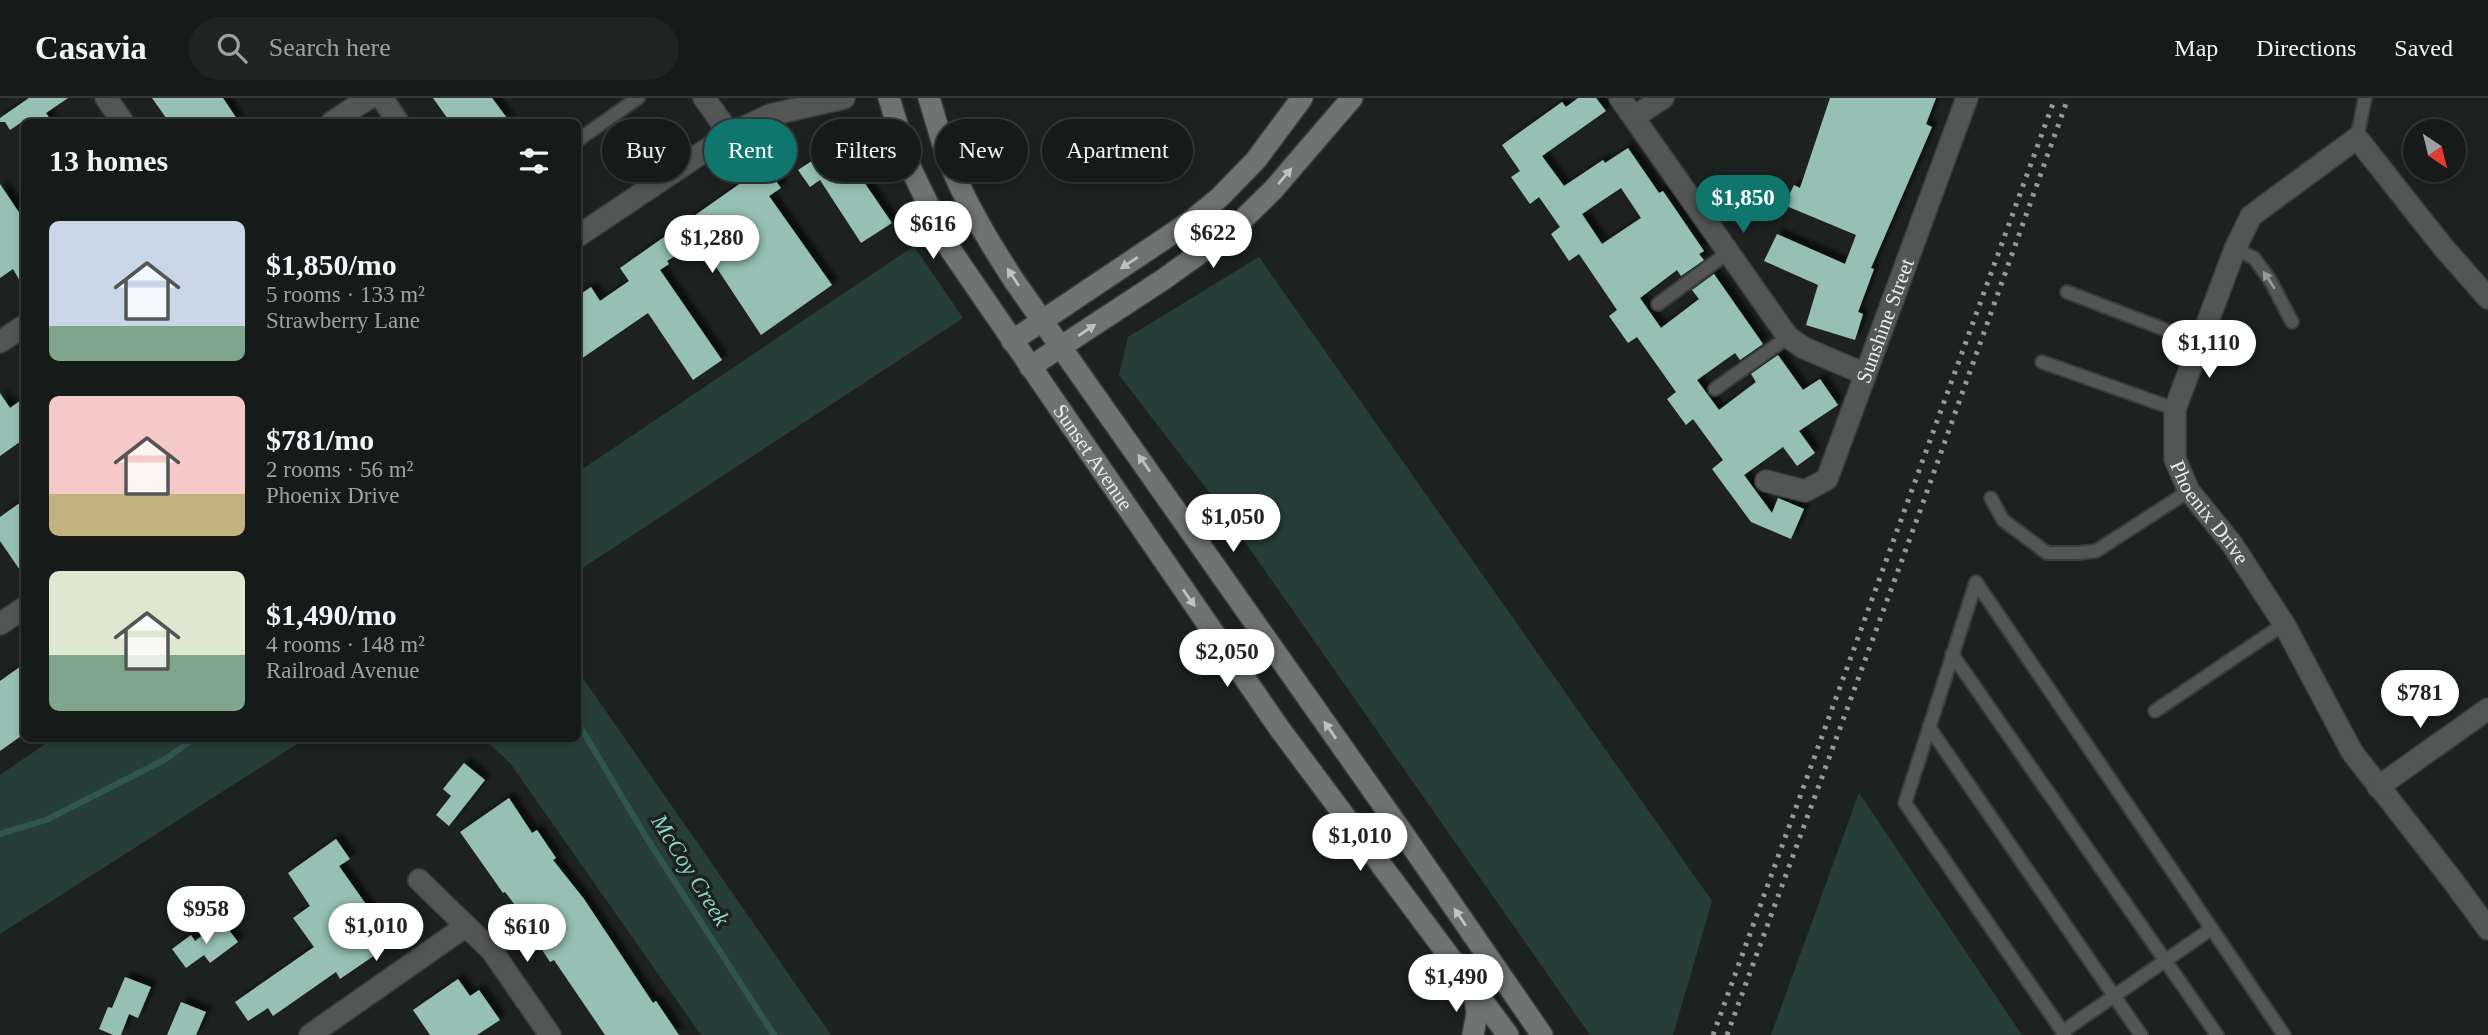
<!DOCTYPE html>
<html lang="en">
<head>
<meta charset="utf-8">
<style>
	:root { --surface:#161a19; --page:#1f2322; --text:#f1f3f6; --muted:#9ea1a2; --line:#353838; --accent:#0f766e }
	body { margin:0; font-family:Georgia,serif; background:var(--page); color:var(--text); height:100vh; display:flex; flex-direction:column; font-size:26px; white-space:nowrap }
	* { box-sizing:border-box; margin:0 }
	p { font-size:23px; color:var(--muted) }
	.icon { flex:none; width:38px; height:38px; fill:none; stroke:currentColor; stroke-width:2; stroke-linecap:round; stroke-linejoin:round }
	.map { position:relative; flex:1; overflow:hidden }
	.details { position:absolute; left:21px; top:21px; width:560px; height:623px; display:flex; flex-direction:column; background:var(--surface); border-radius:10px; box-shadow:0 4px 10px #0003,0 0 0 2px var(--line) }
	.details>* { flex:none }
	.banner { position:absolute; left:602px; top:21px; width:665px; height:63px; display:flex; gap:14px }
	.needle { width:46px; rotate:145deg }
	.buttons { position:absolute; left:2403px; top:21px; display:grid; gap:14px }
	.buttons a { display:grid; place-items:center; width:63px; height:63px; border-radius:50%; background:var(--surface); box-shadow:0 4px 10px #0003,0 0 0 2px var(--line); font-size:35px }
	.price { position:absolute; translate:-50% -60px; padding:0 16px; border-radius:24px; background:#fff; color:#222; font-size:23px; line-height:46px; filter:drop-shadow(0 2px 4px #0008) }
	.price::after { content:''; position:absolute; left:50%; top:42px; width:21px; height:16px; margin-left:-10px; background:inherit; clip-path:polygon(0 0,100% 0,50% 100%) }
	.price.current { background:var(--accent); color:#fff }
	ul { padding:0; list-style:none }
	li { display:flex; align-items:center; gap:21px; height:175px; padding:0 28px }
	li span { display:grid; place-items:center; flex:none; width:196px; height:140px; border-radius:10px; color:#555 }
	li>.icon { margin-inline-start:auto }
	span .icon { width:84px; height:84px; fill:#fffc; stroke-width:1 }
	li b { font-size:30px }
	h2 { display:flex; justify-content:space-between; align-items:center; height:84px; padding:0 28px; font-size:30px }
	.chip { padding:0 24px; border-radius:32px; background:var(--surface); box-shadow:0 4px 10px #0003,0 0 0 2px var(--line); font-size:24px; line-height:63px }
	.chip.current { background:var(--accent); color:#fff }
	header { display:flex; align-items:center; gap:42px; box-sizing:border-box; height:98px; padding:0 35px; background:var(--surface); border-bottom:2px solid var(--line) }
	header strong { font-size:33px }
	nav { display:flex; gap:38px; margin-inline-start:auto; font-size:24px }
	.search { width:490px; height:63px; background:var(--page); display:flex; align-items:center; gap:18px; box-sizing:border-box; padding:0 24px; border-radius:38px; color:var(--muted); font-size:26px }
	.map>svg:first-child { display:block }
	.green { fill:#273e38 }
	.lines { fill:none; stroke-linecap:round; stroke-linejoin:round }
	.stream { stroke:#30574e; stroke-width:6 }
	.building { fill:#96c0b4; fill-rule:evenodd; filter:url(#shadow) }
	.lane-casing { stroke:#393e3d; stroke-width:16 }
	.street-casing { stroke:#393e3d; stroke-width:24 }
	.secondary-casing { stroke:#393e3d; stroke-width:24 }
	.lane { stroke:#535655; stroke-width:12 }
	.street { stroke:#535655; stroke-width:21 }
	.secondary { stroke:#6f7472; stroke-width:21 }
	.rail { stroke:#959998; stroke-width:5; stroke-dasharray:3.5 7; stroke-linecap:butt }
	.oneway { fill:#bec2c1 }
	.oneway2 { fill:#969a98 }
	.labels { text-anchor:middle; stroke-width:7; stroke-linejoin:round; paint-order:stroke }
	.street-label { font-size:21px; fill:#e8eceb; stroke:#1d2221 }
	.water-label { font-size:23px; font-style:italic; fill:#8dd6c3; stroke:#1d2221 }
</style>
</head>
<body>
<header>
<strong>Casavia</strong>
<div class="search"><svg class="icon" aria-label="search" viewBox="0 0 24 24"><circle cx="10" cy="10" r="6"/><path d="M15 15l6 6"/></svg>Search here</div>
<nav><a>Map</a><a>Directions</a><a>Saved</a></nav>
</header>
<div class="map">
<svg width="2488" height="937" viewBox="0 0 2488 937">
	<defs>
		<filter id="shadow"><feDropShadow dx="6" dy="-6" stdDeviation="2" flood-color="#0009"/></filter>
	</defs>
	<rect width="100%" height="100%" fill="#1d2221"/>
	<!-- green -->
	<g class="green">
		<path d="M914,148L963,220L578,473V374Z"/>
		<path d="M1259,159L1712,803L1673,937H1590L1219,407L1119,277L1128,239Z"/>
		<path d="M578,573L831,937H701L510,665L484,641L578,640Z"/>
		<path d="M54,640H305V641L0,836V677Z"/>
		<path d="M1859,695L2022,937H1771Z"/>
	</g>
	<g class="lines">
		<!-- stream -->
		<g class="stream">
			<path d="M578,625L646,739L774,937"/>
			<path d="M0,736L46,722L164,662L195,640"/>
		</g>
	</g>
	<!-- building -->
	<g class="building">
		<path d="M29,0H68L46,15L52,24H22L10,32L5,24H0V20Z"/>
		<path d="M152,0H223L239,24H169Z"/>
		<path d="M433,0H492L510,24H450Z"/>
		<path d="M1578,0H1596L1606,13L1542,58L1564,88L1603,62L1605,65L1628,50L1659,95L1663,93L1704,153L1699,156L1704,162L1681,178L1677,172L1640,200L1661,230L1699,201L1692,192L1714,176L1763,246L1740,262L1735,255L1697,282L1719,312L1756,284L1751,276L1778,257L1803,292L1820,281L1838,307L1799,333L1815,355L1797,368L1783,349L1744,377L1772,415L1778,400L1804,411L1791,441L1751,424L1712,371L1723,362L1693,321L1686,327L1667,301L1676,294L1637,239L1628,245L1609,218L1617,212L1579,156L1569,163L1551,136L1560,129L1539,99L1530,106L1511,79L1520,73L1502,47L1562,4L1566,9ZM1621,90L1641,120L1602,146L1582,116Z"/>
		<path d="M1830,0H1936L1926,26L1932,29L1871,170L1874,171L1858,214L1863,216L1855,242L1806,227L1818,187L1764,163L1777,136L1845,166L1856,137L1784,107L1794,87L1800,90Z"/>
		<path d="M838,46L892,125L861,145L820,82L810,89L798,72Z"/>
		<path d="M765,68L781,90L769,98L832,187L761,237L699,143L667,163L669,166L660,172L722,262L693,282L648,215L578,263V198L591,189L600,203L629,183L620,170Z"/>
		<path d="M0,86L24,122V190L13,171L0,180Z"/>
		<path d="M0,295L10,310L24,300V341L0,358Z"/>
		<path d="M24,402V478L0,443V419Z"/>
		<path d="M24,566V636L0,653V583Z"/>
		<path d="M464,665L485,682L449,728L436,717L451,698L443,691Z"/>
		<path d="M509,700L532,735L537,732L556,760L553,762L584,801L653,905L656,903L679,937H605L554,862L550,864L537,844L541,841L505,794L503,795L460,734Z"/>
		<path d="M336,741L350,761L339,768L387,836L372,846L378,855L340,881L336,874L273,918L268,910L248,923L235,904L314,849L293,820L310,808L288,775Z"/>
		<path d="M222,823L238,844L210,865L204,857L186,870L172,851L191,837L195,843Z"/>
		<path d="M125,879L151,889L138,920L129,916L121,937H113L99,931L108,909L112,910Z"/>
		<path d="M458,881L470,898L479,892L500,922L477,937H430L413,912Z"/>
		<path d="M181,904L206,914L196,937H167Z"/>
	</g>
	<g class="lines">
		<defs>
			<g id="lane">
				<path d="M2357,40L2365,0"/>
				<path d="M578,42L638,0"/>
				<path d="M2235,151L2254,160L2270,182L2292,224"/>
				<path d="M2067,194L2200,245"/>
				<path d="M1658,206L1729,154"/>
				<path d="M2042,264L2175,311"/>
				<path d="M1715,291L1788,239"/>
				<path d="M1991,400L2003,422L2047,455H2078L2096,453L2189,393"/>
				<path d="M1952,556L2217,937"/>
				<path d="M2155,613L2284,526"/>
				<path d="M1929,629L2141,937"/>
				<path d="M2062,934L2211,831"/>
				<path d="M2065,937L1905,705L1976,484L2284,937"/>
			</g>
			<g id="street">
				<path d="M106,0L123,24"/>
				<path d="M382,0L398,24"/>
				<path d="M704,0L730,36"/>
				<path d="M1620,0L1788,239L1804,250L1865,276"/>
				<path d="M1634,19L1663,0"/>
				<path d="M332,24L369,0"/>
				<path d="M578,138L730,36L770,17L844,0"/>
				<path id="s1" d="M2488,200L2443,149L2357,40L2251,118L2235,151L2175,311V361L2189,393L2232,446L2284,526L2352,654L2453,783L2488,831"/>
				<path d="M0,244L24,228"/>
				<path id="s2" d="M1766,383L1805,393L1827,381L1967,0"/>
				<path d="M0,526L24,510"/>
				<path d="M2378,689L2488,611"/>
				<path d="M419,782L492,853L550,937"/>
				<path d="M310,937L466,828"/>
			</g>
			<g id="secondary">
				<path id="s3" d="M889,0L911,71L950,151L1279,630L1508,937"/>
				<path d="M929,0C935,19 940,39 947,58C964,103 989,144 1015,184L1407,741L1542,937"/>
				<path d="M1012,243L1191,123L1219,100L1256,62L1302,0"/>
				<path d="M1030,269L1164,181L1232,132L1273,92L1352,0"/>
				<path d="M1473,937L1477,915L1474,895"/>
			</g>
		</defs>
		<!-- lane casing -->
		<use href="#lane" class="lane-casing"/>
		<!-- street casing -->
		<use href="#street" class="street-casing"/>
		<!-- secondary casing -->
		<use href="#secondary" class="secondary-casing"/>
		<!-- lane -->
		<use href="#lane" class="lane"/>
		<!-- street -->
		<use href="#street" class="street"/>
		<!-- secondary -->
		<use href="#secondary" class="secondary"/>
		<!-- rail -->
		<g class="rail">
			<path d="M1713,937L2055,0"/>
			<path d="M1727,937L1920,413L2068,0"/>
		</g>
	</g>
	<!-- one-way arrows -->
	<defs><path id="oneway-solid" d="M-6-.8H1V-3.2L6.5 0L1 3.2V.8H-6Z" transform="scale(1.75)"/></defs>
	<g class="oneway">
		<use href="#oneway-solid" transform="translate(1285 78) rotate(-50)"/>
		<use href="#oneway-solid" transform="translate(1129 165) rotate(146)"/>
		<use href="#oneway-solid" transform="translate(1013 179) rotate(-124)"/>
		<use href="#oneway-solid" transform="translate(1087 232) rotate(-34)"/>
		<use href="#oneway-solid" transform="translate(1144 365) rotate(-125)"/>
		<use href="#oneway-solid" transform="translate(1189 500) rotate(55)"/>
		<use href="#oneway-solid" transform="translate(1330 632) rotate(-125)"/>
		<use href="#oneway-solid" transform="translate(1460 819) rotate(-124)"/>
	</g>
	<use class="oneway2" href="#oneway-solid" transform="translate(2269 182) rotate(-123)"/>
	<g class="labels">
		<!-- street labels -->
		<g class="street-label">
			<text dy="7" stroke="none"><textPath href="#s2" startOffset="234">Sunshine Street</textPath></text>
			<text dy="7" stroke="none"><textPath href="#s3" startOffset="416">Sunset Avenue</textPath></text>
			<text dy="7" stroke="none"><textPath href="#s1" startOffset="660">Phoenix Drive</textPath></text>
		</g>
		<!-- water labels -->
		<g class="water-label">
			<text transform="translate(691 772) rotate(58)" y="8">McCoy Creek</text>
		</g>
	</g>
</svg>
<div class="buttons">
<a><svg class="needle" viewBox="-14 -14 28 28"><path d="M0-13l5 13h-10z" fill="#e53935"/><path d="M0 13l5-13h-10z" fill="#9ea1a2"/></svg></a>
</div>
<b class="price current" style="left:1743px;top:137px">$1,850</b>
<b class="price" style="left:933px;top:163px">$616</b>
<b class="price" style="left:1213px;top:172px">$622</b>
<b class="price" style="left:712px;top:177px">$1,280</b>
<b class="price" style="left:2209px;top:282px">$1,110</b>
<b class="price" style="left:1233px;top:456px">$1,050</b>
<b class="price" style="left:1227px;top:591px">$2,050</b>
<b class="price" style="left:2420px;top:632px">$781</b>
<b class="price" style="left:1360px;top:775px">$1,010</b>
<b class="price" style="left:206px;top:848px">$958</b>
<b class="price" style="left:376px;top:865px">$1,010</b>
<b class="price" style="left:527px;top:866px">$610</b>
<b class="price" style="left:1456px;top:916px">$1,490</b>
<div class="banner">
<a class="chip">Buy</a>
<a class="chip current">Rent</a>
<a class="chip">Filters</a>
<a class="chip">New</a>
<a class="chip">Apartment</a>
</div>
<section class="details">
<h2>13 homes<svg class="icon" aria-label="filters" viewBox="0 0 24 24"><path d="M4 7h16M4 17h16"/><circle cx="9" cy="7" r="2"/><circle cx="15" cy="17" r="2"/></svg></h2>
<ul>
<li><span style="background:linear-gradient(#c9d6e8 75%,#7fa58c 0)"><svg class="icon" aria-label="home" viewBox="0 0 24 24"><path d="M3 11l9-7 9 7M6 9v11h12V9"/></svg></span><div><b>$1,850/mo</b><p>5 rooms · 133 m²</p><p>Strawberry Lane</p></div></li>
<li><span style="background:linear-gradient(#f6c9c9 70%,#c2b280 0)"><svg class="icon" aria-label="home" viewBox="0 0 24 24"><path d="M3 11l9-7 9 7M6 9v11h12V9"/></svg></span><div><b>$781/mo</b><p>2 rooms · 56 m²</p><p>Phoenix Drive</p></div></li>
<li><span style="background:linear-gradient(#dfe7d0 60%,#7fa58c 0)"><svg class="icon" aria-label="home" viewBox="0 0 24 24"><path d="M3 11l9-7 9 7M6 9v11h12V9"/></svg></span><div><b>$1,490/mo</b><p>4 rooms · 148 m²</p><p>Railroad Avenue</p></div></li>
</ul>
</section>
</div>
</body>
</html>
